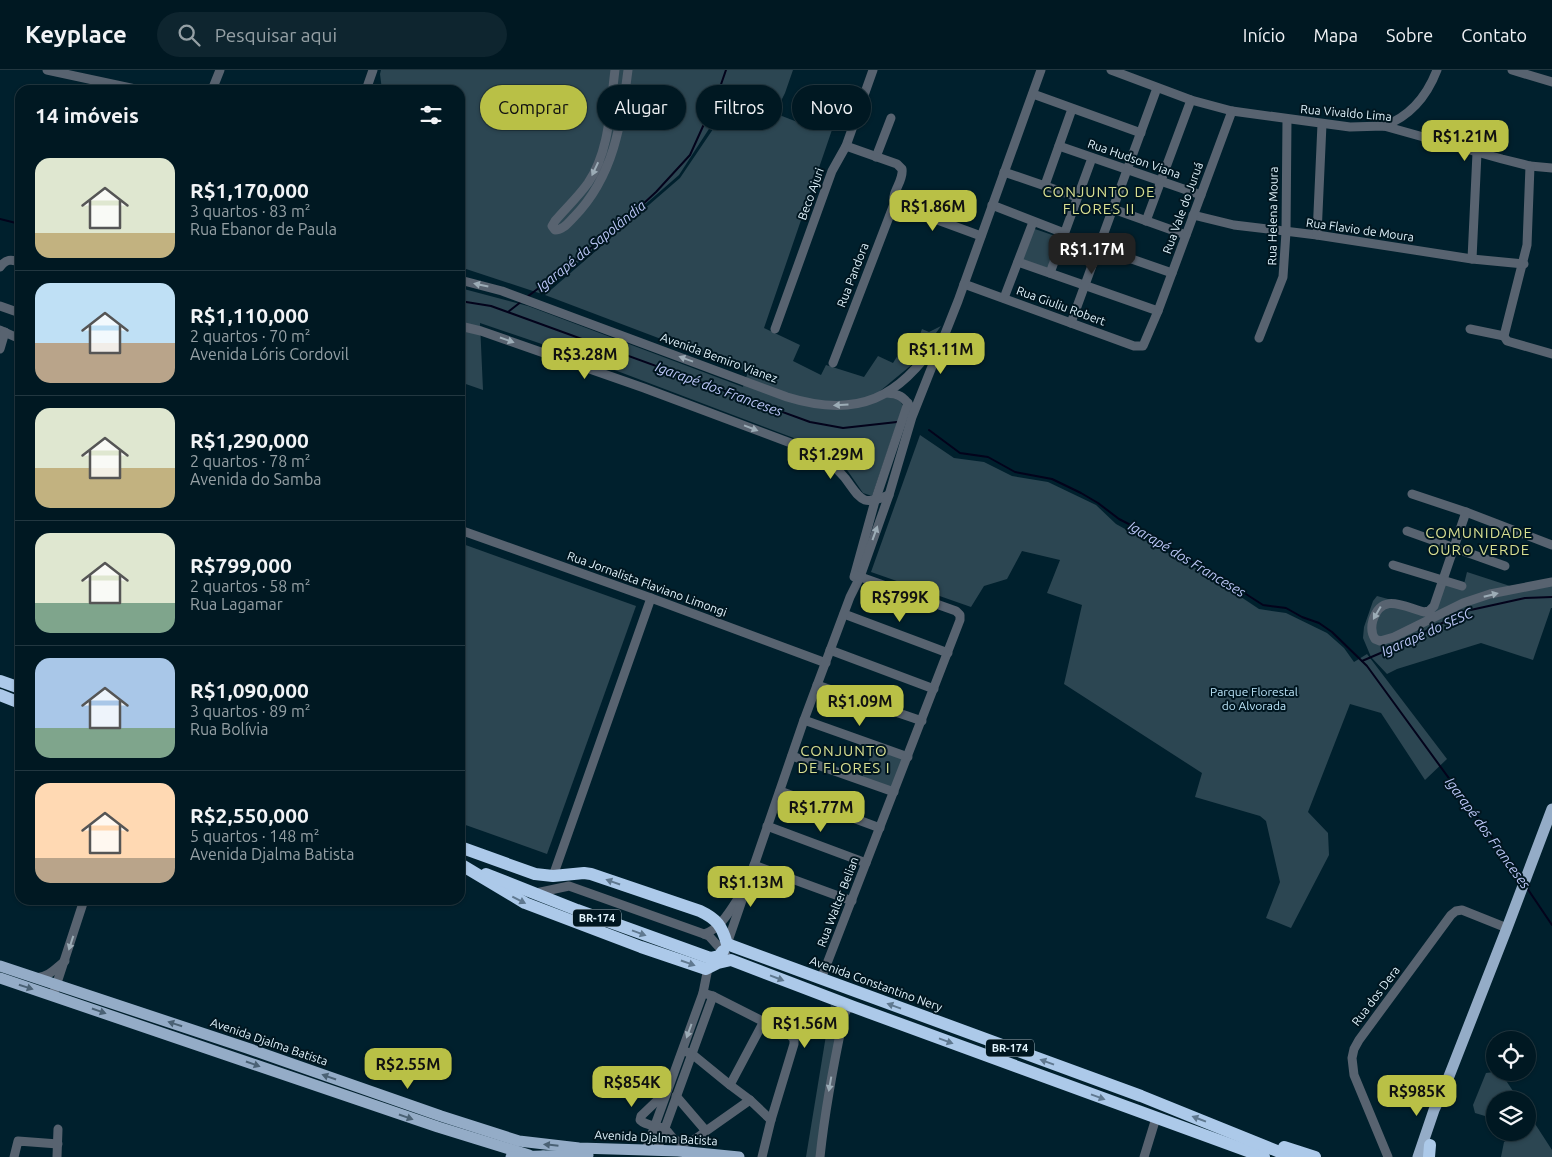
<!DOCTYPE html>
<html lang="pt">
<head>
<meta charset="utf-8">
<style>
	:root { --surface:#001822; --page:#0e252f; --text:#f1f3f6; --muted:#95a0a5; --line:#223740; --accent:#b9c046 }
	body { margin:0; font-family:Ubuntu,sans-serif; background:var(--page); color:var(--text); height:100vh; display:flex; flex-direction:column; font-size:19px; white-space:nowrap }
	* { box-sizing:border-box; margin:0 }
	p { font-size:16px; color:var(--muted) }
	.icon { flex:none; width:28px; height:28px; fill:none; stroke:currentColor; stroke-width:2; stroke-linecap:round; stroke-linejoin:round }
	.map { position:relative; flex:1; overflow:hidden }
	.drawer { position:absolute; left:15px; top:15px; width:450px; height:820px; display:flex; flex-direction:column; background:var(--surface); border-radius:15px; box-shadow:0 1px 4px #0004,0 0 0 1px var(--line) }
	.drawer>* { flex:none }
	.top-card { position:absolute; left:480px; top:15px; width:475px; height:45px; display:flex; gap:10px }
	.tools { position:absolute; left:1486px; top:961px; display:grid; gap:10px }
	.tools a { display:grid; place-items:center; width:50px; height:50px; border-radius:50%; background:var(--surface); box-shadow:0 1px 4px #0004,0 0 0 1px var(--line); font-size:25px }
	.price { position:absolute; translate:-50% -42px; padding:0 11px; border-radius:10px; background:var(--accent); color:#111; font-size:16px; line-height:32px; filter:drop-shadow(0 1px 2px #0008) }
	.price::after { content:''; position:absolute; left:50%; top:30px; width:15px; height:11px; margin-left:-8px; background:inherit; clip-path:polygon(0 0,100% 0,50% 100%) }
	.price.selected { background:#222; color:#fff }
	ul { padding:0; list-style:none }
	li { display:flex; align-items:center; gap:15px; height:125px; padding:0 20px }
	li+li { border-top:1px solid var(--line) }
	li span { display:grid; place-items:center; flex:none; width:140px; height:100px; border-radius:15px; color:#555 }
	li>.icon { margin-inline-start:auto }
	span .icon { width:60px; height:60px; fill:#fffc; stroke-width:1 }
	li b { font-size:21px }
	h2 { display:flex; justify-content:space-between; align-items:center; height:60px; padding:0 20px; font-size:21px }
	.pill { padding:0 18px; border-radius:22px; background:var(--surface); box-shadow:0 1px 4px #0004,0 0 0 1px var(--line); font-size:18px; line-height:45px }
	.pill.selected { background:var(--accent); color:#111 }
	header { display:flex; align-items:center; gap:30px; box-sizing:border-box; height:70px; padding:0 25px; background:var(--surface); border-bottom:1px solid var(--line) }
	header strong { font-size:24px }
	nav { display:flex; gap:28px; margin-inline-start:auto; font-size:18px }
	.search { width:350px; height:45px; background:var(--page); display:flex; align-items:center; gap:12px; box-sizing:border-box; padding:0 18px; border-radius:28px; color:var(--muted); font-size:19px }
	.map>svg:first-child { display:block }
	.green { fill:#2c4652 }
	.lines { fill:none; stroke-linecap:round; stroke-linejoin:round }
	.stream { stroke:#03031b; stroke-width:2 }
	.minor { stroke:#586370; stroke-width:9 }
	.major { stroke:#94acc7; stroke-width:11 }
	.highway { stroke:#acc9e9; stroke-width:12 }
	.major-bridge { stroke:#94acc7; stroke-width:11 }
	.oneway { fill:#9cacb6 }
	.oneway2 { fill:#5f788f }
	.oneway3 { fill:#4a6174 }
	.labels { text-anchor:middle; stroke-width:4; stroke-linejoin:round; paint-order:stroke }
	.shield { fill:#001620; stroke:#9eb1bb; stroke-width:1 }
	.shield-label { font-size:11px; font-weight:bold; fill:#e1f4fd }
	.street-label { font-size:12px; fill:#e1f4fd; stroke:#001620 }
	.park-label { font-size:12px; fill:#bae4f8; stroke:#001620 }
	.water-label { font-size:14px; font-style:italic; fill:#bcc7f7; stroke:#001620 }
	.quarter-label { font-size:15px; letter-spacing:1px; fill:#d8df91; stroke:#001620 }
</style>
</head>
<body>
<header>
<strong>Keyplace</strong>
<div class="search"><svg class="icon" aria-label="search" viewBox="0 0 24 24"><circle cx="10" cy="10" r="6"/><path d="M15 15l6 6"/></svg>Pesquisar aqui</div>
<nav><a>Início</a><a>Mapa</a><a>Sobre</a><a>Contato</a></nav>
</header>
<div class="map">
<svg width="1552" height="1087" viewBox="0 0 1552 1087">
	<rect width="100%" height="100%" fill="#00202d"/>
	<!-- green -->
	<g class="green">
		<path d="M381,0H793L785,23L778,37L731,25L679,105L542,224L460,197V20H382L380,4Z"/>
		<path d="M741,30L818,60L823,49L834,54L764,258L800,275L793,291L821,305L826,295L864,307L878,286L893,293L903,277L914,281L922,259L929,262L941,256L915,292L880,321L891,328L899,329L903,336L872,426L863,423L836,384L583,288L480,253L483,320L460,312V218L528,236L743,317L748,302L545,225L680,108L732,31Z"/>
		<path d="M1032,158L1061,168L1049,199L1021,189Z"/>
		<path d="M920,365L954,388L984,392L1012,406L1048,412L1096,435L1116,454L1208,505L1259,539L1286,543L1327,563L1344,578L1354,592L1367,584L1447,689L1425,710L1381,643L1350,634L1308,742L1328,763L1329,785L1291,858L1266,848L1280,812L1266,751L1260,746L1195,727L1202,703L1064,614L1082,535L1047,523L1060,490L1022,481L1007,509L984,516L971,537L871,502Z"/>
		<path d="M460,473L636,536L547,784L460,753Z"/>
		<path d="M1467,502L1510,516L1552,509V538H1551L1533,590L1481,573L1397,599L1387,604L1371,587L1363,568L1364,557L1373,531L1377,526L1425,539H1431L1445,509L1464,514Z"/>
		<path d="M875,675L910,687L897,722L861,710Z"/>
		<path d="M831,935L843,940L818,1087H806Z"/>
		<path d="M1494,1002L1501,1003L1519,1030H1495V1049L1475,1043L1473,1035L1486,1003Z"/>
		<path d="M1528,1043L1552,1080V1087H1501L1504,1072L1509,1069L1511,1063L1528,1062Z"/>
	</g>
	<g class="lines">
		<!-- stream -->
		<g class="stream">
			<path d="M0,149L20,154"/>
			<path d="M527,227L616,159L656,122L690,85L718,23L726,0"/>
			<path d="M460,231L491,236L810,352L843,358L897,352"/>
			<path d="M508,242L522,231"/>
			<path d="M929,360L960,383L988,387L1015,402L1052,409L1081,423L1098,433L1119,449L1152,466L1192,492L1225,509L1235,517L1263,535L1286,538L1302,547L1319,553L1332,562L1367,596L1521,807"/>
			<path d="M1362,591L1397,576L1466,541L1525,528L1552,527"/>
			<path d="M1527,818L1552,855"/>
		</g>
		<!-- minor -->
		<g class="minor">
			<path d="M47,0L140,20"/>
			<path d="M615,0C610,38 610,80 588,113C578,127 566,138 555,151L552,156L555,160C563,160 568,153 574,147C614,106 621,54 628,0"/>
			<path d="M1111,0L1191,30L1232,41L1350,57L1384,56L1502,89L1530,96L1552,98"/>
			<path d="M1512,0L1552,12"/>
			<path d="M212,20L220,0"/>
			<path d="M366,20L373,0"/>
			<path d="M1033,24L1141,63"/>
			<path d="M1384,56C1411,46 1427,26 1437,0"/>
			<path d="M1059,76L1201,125"/>
			<path d="M876,87L891,48"/>
			<path d="M1530,96L1527,175L1504,266L1507,271L1552,284"/>
			<path d="M1004,102L1077,127"/>
			<path d="M1045,115L1072,39"/>
			<path d="M894,134L981,166"/>
			<path d="M992,135L1064,163"/>
			<path d="M1113,139L1186,165"/>
			<path d="M1193,145L1234,155L1317,165L1472,189L1524,194"/>
			<path d="M1146,151L1191,30"/>
			<path d="M1317,165L1322,54"/>
			<path d="M1100,178L1172,203"/>
			<path d="M1472,189L1477,83"/>
			<path d="M1018,192L1158,241"/>
			<path d="M0,197C6,189 11,189 20,192"/>
			<path d="M1050,203L1092,88"/>
			<path d="M460,210L502,221L787,327C858,349 900,328 939,268"/>
			<path d="M964,214L1134,276H1143L1158,241L1232,41"/>
			<path d="M1004,228L1033,152"/>
			<path d="M0,236L20,243"/>
			<path d="M1071,253L1157,18"/>
			<path d="M460,256L481,261L644,318L812,381C825,388 836,397 845,408C861,429 861,437 889,425"/>
			<path d="M775,259L832,101L846,76L873,0"/>
			<path d="M1470,259L1504,266"/>
			<path d="M0,260L20,269"/>
			<path d="M1259,268L1283,207L1286,162L1287,49"/>
			<path d="M0,279L5,262"/>
			<path d="M833,293L894,134C891,122 904,111 902,99L897,94L846,76"/>
			<path d="M887,323C898,324 904,326 910,337"/>
			<path d="M1412,424L1466,442L1552,475"/>
			<path d="M1466,442L1434,536L1429,541L1424,542C1404,537 1382,522 1373,550C1371,557 1371,563 1375,569L1380,571L1394,567L1463,533L1490,524L1552,512"/>
			<path d="M460,460L651,528L826,593"/>
			<path d="M1407,461L1505,496"/>
			<path d="M1393,495L1462,516"/>
			<path d="M854,507L875,431L908,333"/>
			<path d="M844,544L948,583"/>
			<path d="M830,580L934,619"/>
			<path d="M817,615L922,651"/>
			<path d="M804,650L908,687"/>
			<path d="M792,686L894,722"/>
			<path d="M780,721L880,758"/>
			<path d="M767,756L866,793"/>
			<path d="M754,795L852,831"/>
			<path d="M553,806L651,528"/>
			<path d="M536,823L569,816L704,864L709,866L726,885"/>
			<path d="M704,864C720,859 730,841 739,827"/>
			<path d="M727,874L804,650L850,527L860,507L889,425L912,347L958,231L1041,0"/>
			<path d="M36,908C49,907 55,899 65,891"/>
			<path d="M821,909L960,550V545L956,541L855,505"/>
			<path d="M703,923L713,926L790,965L794,969V974L771,1050L762,1087"/>
			<path d="M53,925L84,830"/>
			<path d="M764,951L730,1015L750,1030L771,1050"/>
			<path d="M687,982L692,984L730,1015"/>
			<path d="M665,1023L641,1046L640,1050C646,1056 655,1055 663,1058C668,1060 670,1066 674,1069C686,1078 697,1068 706,1061"/>
			<path d="M676,1026L706,1061L750,1030"/>
			<path d="M646,1080L703,923L708,898"/>
			<path d="M657,1080L713,926"/>
			<path d="M14,1087L18,1071L58,1074"/>
			<path d="M57,1087L58,1059"/>
			<path d="M820,1087C825,1039 834,992 844,945L847,939L854,937"/>
			<path d="M1144,1087L1156,1048"/>
			<path d="M1388,1087L1354,1005L1352,988L1354,979L1359,970L1451,845L1456,841L1462,840L1507,858"/>
		</g>
		<!-- major -->
		<g class="major">
			<path d="M0,896L247,978L441,1046L519,1071L579,1078L678,1081L739,1087"/>
			<path d="M0,908L438,1057L529,1085"/>
			<path d="M543,1086L588,1085"/>
			<path d="M1418,1087L1434,1040L1444,1019L1507,858L1552,739"/>
		</g>
		<!-- highway -->
		<g class="highway">
			<path d="M0,611L20,618"/>
			<path d="M0,625L20,633"/>
			<path d="M460,777L535,804L553,806L584,803L591,804L700,841C717,849 722,856 727,874"/>
			<path d="M460,794L525,833L641,877L706,899L718,893L731,890L854,937L1264,1087"/>
			<path d="M486,804L577,840L710,888L719,886L723,881"/>
			<path d="M727,874L1141,1026L1292,1087"/>
			<path d="M1284,1077L1315,1087"/>
			<path d="M1429,1087L1430,1075"/>
		</g>
		<!-- major-bridge -->
		<path class="major-bridge" d="M511,1087L543,1086"/>
	</g>
	<!-- one-way arrows -->
	<defs><path id="oneway-solid" d="M-6-.8H1V-3.2L6.5 0L1 3.2V.8H-6Z" transform="scale(1.25)"/></defs>
	<g class="oneway">
		<use href="#oneway-solid" transform="translate(595 99) rotate(115)"/>
		<use href="#oneway-solid" transform="translate(481 215) rotate(-168)"/>
		<use href="#oneway-solid" transform="translate(507 270) rotate(19)"/>
		<use href="#oneway-solid" transform="translate(686 289) rotate(-160)"/>
		<use href="#oneway-solid" transform="translate(841 335) rotate(177)"/>
		<use href="#oneway-solid" transform="translate(751 358) rotate(21)"/>
		<use href="#oneway-solid" transform="translate(875 463) rotate(-70)"/>
		<use href="#oneway-solid" transform="translate(1491 525) rotate(-14)"/>
		<use href="#oneway-solid" transform="translate(1377 543) rotate(120)"/>
		<use href="#oneway-solid" transform="translate(71 873) rotate(108)"/>
		<use href="#oneway-solid" transform="translate(689 961) rotate(110)"/>
		<use href="#oneway-solid" transform="translate(830 1014) rotate(100)"/>
	</g>
	<g class="oneway2">
		<use href="#oneway-solid" transform="translate(613 812) rotate(-161)"/>
		<use href="#oneway-solid" transform="translate(519 830) rotate(27)"/>
		<use href="#oneway-solid" transform="translate(639 863) rotate(20)"/>
		<use href="#oneway-solid" transform="translate(688 893) rotate(19)"/>
		<use href="#oneway-solid" transform="translate(777 908) rotate(21)"/>
		<use href="#oneway-solid" transform="translate(894 936) rotate(-160)"/>
		<use href="#oneway-solid" transform="translate(946 971) rotate(20)"/>
		<use href="#oneway-solid" transform="translate(1047 992) rotate(-160)"/>
		<use href="#oneway-solid" transform="translate(1098 1027) rotate(20)"/>
		<use href="#oneway-solid" transform="translate(1199 1049) rotate(-159)"/>
	</g>
	<g class="oneway3">
		<use href="#oneway-solid" transform="translate(26 917) rotate(18)"/>
		<use href="#oneway-solid" transform="translate(99 941) rotate(19)"/>
		<use href="#oneway-solid" transform="translate(175 954) rotate(-162)"/>
		<use href="#oneway-solid" transform="translate(253 994) rotate(19)"/>
		<use href="#oneway-solid" transform="translate(329 1007) rotate(-161)"/>
		<use href="#oneway-solid" transform="translate(406 1047) rotate(19)"/>
		<use href="#oneway-solid" transform="translate(551 1075) rotate(-174)"/>
	</g>
	<g class="labels">
		<!-- shield labels -->
		<g class="shield">
			<rect x="573" y="839.5" width="48" height="17" rx="4"/>
			<rect x="986" y="969.5" width="48" height="17" rx="4"/>
		</g>
		<g class="shield-label">
			<text x="597" y="852">BR-174</text>
			<text x="1010" y="982">BR-174</text>
		</g>
		<!-- street labels -->
		<g class="street-label">
			<text transform="translate(1346 43) rotate(5)" y="4">Rua Vivaldo Lima</text>
			<text transform="translate(1134 89) rotate(19)" y="4">Rua Hudson Viana</text>
			<text transform="translate(811 124) rotate(-70)" y="4">Beco Ajuri</text>
			<text transform="translate(1183 138) rotate(-70)" y="4">Rua Vale do Juruá</text>
			<text transform="translate(1273 146) rotate(-89)" y="4">Rua Helena Moura</text>
			<text transform="translate(1360 160) rotate(8)" y="4">Rua Flavio de Moura</text>
			<text transform="translate(853 205) rotate(-69)" y="4">Rua Pandora</text>
			<text transform="translate(1061 236) rotate(20)" y="4">Rua Giuliu Robert</text>
			<text transform="translate(719 288) rotate(20)" y="4">Avenida Bemiro Vianez</text>
			<text transform="translate(647 514) rotate(20)" y="4">Rua Jornalista Flaviano Limongi</text>
			<text transform="translate(838 832) rotate(-69)" y="4">Rua Walter Belian</text>
			<text transform="translate(876 914) rotate(20)" y="4">Avenida Constantino Nery</text>
			<text transform="translate(1376 926) rotate(-53)" y="4">Rua dos Dera</text>
			<text transform="translate(269 972) rotate(19)" y="4">Avenida Djalma Batista</text>
			<text transform="translate(656 1068) rotate(3)" y="4">Avenida Djalma Batista</text>
		</g>
		<!-- park labels -->
		<g class="park-label">
			<text x="1254" y="626">Parque Florestal<tspan x="1254" dy="14">do Alvorada</tspan></text>
		</g>
		<!-- water labels -->
		<g class="water-label">
			<text transform="translate(591 176) rotate(-39)" y="5">Igarapé da Sapolândia</text>
			<text transform="translate(719 319) rotate(20)" y="5">Igarapé dos Franceses</text>
			<text transform="translate(1187 489) rotate(31)" y="5">Igarapé dos Franceses</text>
			<text transform="translate(1427 562) rotate(-24)" y="5">Igarapé do SESC</text>
			<text transform="translate(1488 763) rotate(54)" y="5">Igarapé dos Franceses</text>
		</g>
		<!-- quarter labels -->
		<g class="quarter-label">
			<text x="1099" y="127">CONJUNTO DE<tspan x="1099" dy="17">FLORES II</tspan></text>
			<text x="1479" y="468">COMUNIDADE<tspan x="1479" dy="17">OURO VERDE</tspan></text>
			<text x="844" y="686">CONJUNTO<tspan x="844" dy="17">DE FLORES I</tspan></text>
		</g>
	</g>
</svg>
<div class="tools">
<a><svg class="icon" aria-label="locate" viewBox="0 0 24 24"><circle cx="12" cy="12" r="6"/><path d="M12 2v4M12 18v4M2 12h4M18 12h4"/></svg></a>
<a><svg class="icon" aria-label="layers" viewBox="0 0 24 24"><path d="M12 4l9 5-9 5-9-5zM3 14l9 5 9-5"/></svg></a>
</div>
<b class="price" style="left:1465px;top:92px">R$1.21M</b>
<b class="price" style="left:933px;top:162px">R$1.86M</b>
<b class="price selected" style="left:1092px;top:205px">R$1.17M</b>
<b class="price" style="left:941px;top:305px">R$1.11M</b>
<b class="price" style="left:585px;top:310px">R$3.28M</b>
<b class="price" style="left:831px;top:410px">R$1.29M</b>
<b class="price" style="left:900px;top:553px">R$799K</b>
<b class="price" style="left:860px;top:657px">R$1.09M</b>
<b class="price" style="left:821px;top:763px">R$1.77M</b>
<b class="price" style="left:751px;top:838px">R$1.13M</b>
<b class="price" style="left:805px;top:979px">R$1.56M</b>
<b class="price" style="left:408px;top:1020px">R$2.55M</b>
<b class="price" style="left:632px;top:1038px">R$854K</b>
<b class="price" style="left:1417px;top:1047px">R$985K</b>
<div class="top-card">
<a class="pill selected">Comprar</a>
<a class="pill">Alugar</a>
<a class="pill">Filtros</a>
<a class="pill">Novo</a>
</div>
<section class="drawer">
<h2>14 imóveis<svg class="icon" aria-label="filters" viewBox="0 0 24 24"><path d="M4 7h16M4 17h16"/><circle cx="9" cy="7" r="2"/><circle cx="15" cy="17" r="2"/></svg></h2>
<ul>
<li><span style="background:linear-gradient(#dfe7d0 75%,#c2b280 0)"><svg class="icon" aria-label="home" viewBox="0 0 24 24"><path d="M3 11l9-7 9 7M6 9v11h12V9"/></svg></span><div><b>R$1,170,000</b><p>3 quartos · 83 m²</p><p>Rua Ebanor de Paula</p></div></li>
<li><span style="background:linear-gradient(#bfe0f5 60%,#b9a48a 0)"><svg class="icon" aria-label="home" viewBox="0 0 24 24"><path d="M3 11l9-7 9 7M6 9v11h12V9"/></svg></span><div><b>R$1,110,000</b><p>2 quartos · 70 m²</p><p>Avenida Lóris Cordovil</p></div></li>
<li><span style="background:linear-gradient(#dfe7d0 60%,#c2b280 0)"><svg class="icon" aria-label="home" viewBox="0 0 24 24"><path d="M3 11l9-7 9 7M6 9v11h12V9"/></svg></span><div><b>R$1,290,000</b><p>2 quartos · 78 m²</p><p>Avenida do Samba</p></div></li>
<li><span style="background:linear-gradient(#dfe7d0 70%,#7fa58c 0)"><svg class="icon" aria-label="home" viewBox="0 0 24 24"><path d="M3 11l9-7 9 7M6 9v11h12V9"/></svg></span><div><b>R$799,000</b><p>2 quartos · 58 m²</p><p>Rua Lagamar</p></div></li>
<li><span style="background:linear-gradient(#a9c7e8 70%,#7fa58c 0)"><svg class="icon" aria-label="home" viewBox="0 0 24 24"><path d="M3 11l9-7 9 7M6 9v11h12V9"/></svg></span><div><b>R$1,090,000</b><p>3 quartos · 89 m²</p><p>Rua Bolívia</p></div></li>
<li><span style="background:linear-gradient(#ffd9b3 75%,#b9a48a 0)"><svg class="icon" aria-label="home" viewBox="0 0 24 24"><path d="M3 11l9-7 9 7M6 9v11h12V9"/></svg></span><div><b>R$2,550,000</b><p>5 quartos · 148 m²</p><p>Avenida Djalma Batista</p></div></li>
</ul>
</section>
</div>
</body>
</html>
